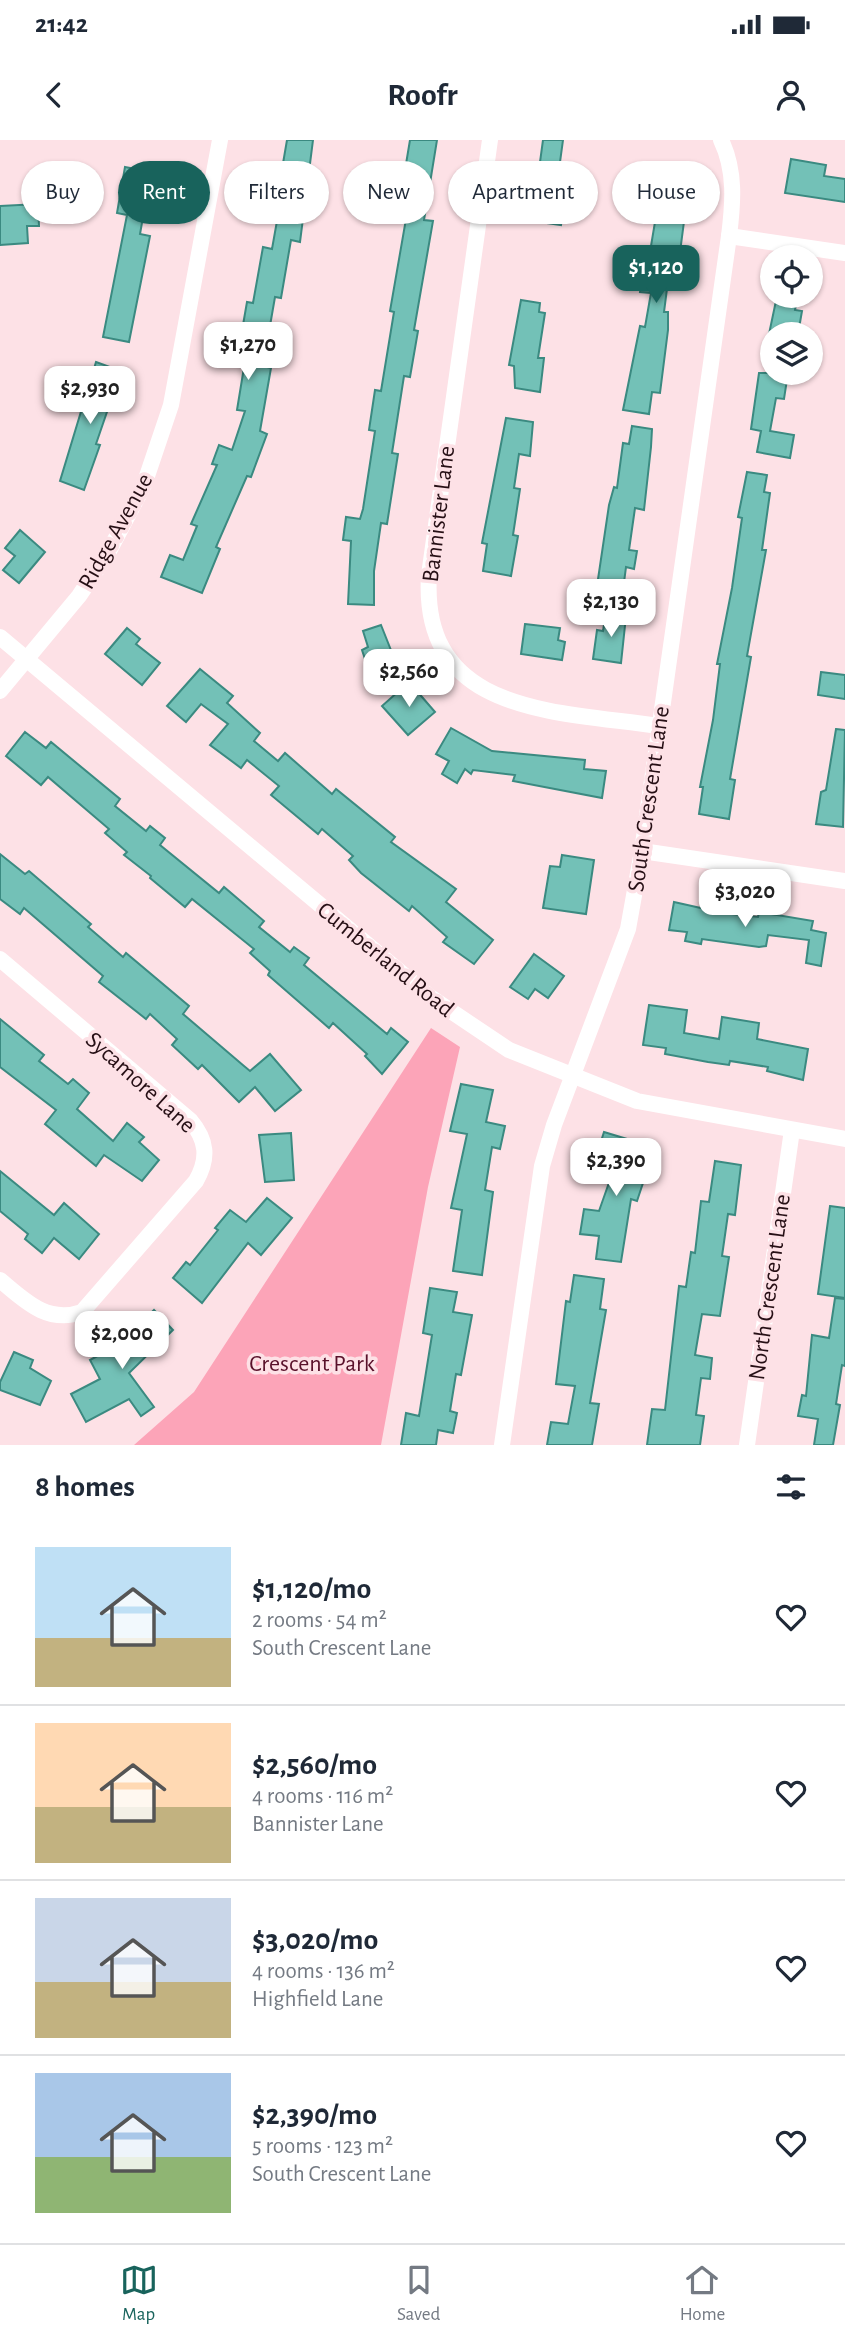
<!DOCTYPE html>
<html lang="en">
<head>
<meta charset="utf-8">
<style>
	:root { --surface:#fff; --page:#f6f6f7; --text:#1f2937; --muted:#747a83; --line:#e0e1e3; --accent:#18635c }
	body { margin:0; font-family:"Alegreya Sans",sans-serif; background:var(--page); color:var(--text); height:100vh; display:flex; flex-direction:column; font-size:26px; white-space:nowrap }
	* { box-sizing:border-box; margin:0 }
	p { font-size:23px; color:var(--muted) }
	.icon { flex:none; width:38px; height:38px; fill:none; stroke:currentColor; stroke-width:2; stroke-linecap:round; stroke-linejoin:round }
	.map { position:relative; height:1305px; overflow:hidden }
	.panel { display:flex; flex-direction:column; background:var(--surface); flex:1 }
	.panel>* { flex:none }
	.top-card { position:absolute; left:21px; top:21px; width:803px; height:63px; display:flex; gap:14px }
	.buttons { position:absolute; left:760px; top:105px; display:grid; gap:14px }
	.buttons a { display:grid; place-items:center; width:63px; height:63px; border-radius:50%; background:var(--surface); box-shadow:0 2px 5px #0004; font-size:35px }
	.price { position:absolute; translate:-50% -60px; padding:0 16px; border-radius:14px; background:#fff; color:#222; font-size:23px; line-height:46px; filter:drop-shadow(0 2px 4px #0008) }
	.price::after { content:''; position:absolute; left:50%; top:42px; width:21px; height:16px; margin-left:-10px; background:inherit; clip-path:polygon(0 0,100% 0,50% 100%) }
	.price.on { background:var(--accent); color:#fff }
	ul { padding:0; list-style:none }
	li { display:flex; align-items:center; gap:21px; height:175px; padding:0 35px }
	li+li { border-top:2px solid var(--line) }
	li span { display:grid; place-items:center; flex:none; width:196px; height:140px; border-radius:0px; color:#555 }
	li>.icon { margin-inline-start:auto }
	span .icon { width:84px; height:84px; fill:#fffc; stroke-width:1 }
	li b { font-size:30px }
	h2 { display:flex; justify-content:space-between; align-items:center; height:84px; padding:0 35px; font-size:30px }
	.tag { padding:0 24px; border-radius:32px; background:var(--surface); box-shadow:0 2px 5px #0004; font-size:24px; line-height:63px }
	.tag.on { background:var(--accent); color:#fff }
	.status { display:flex; justify-content:space-between; align-items:center; height:49px; padding:0 35px; background:var(--surface); direction:ltr }
	.status svg { height:19px; fill:currentColor }
	header { display:flex; justify-content:space-between; align-items:center; height:91px; padding:0 35px; background:var(--surface); font-size:32px; font-weight:700 }
	.tabs { display:flex; justify-content:space-around; align-items:center; height:98px; border-top:2px solid var(--line); background:var(--surface); font-size:19px; color:var(--muted) }
	.tabs a { display:grid; justify-items:center; gap:4px }
	.tabs .on { color:var(--accent) }
	.map>svg:first-child { display:block }
	.green { fill:#fca4b8 }
	.building { fill:#73c1b7; stroke:#3b8a81; stroke-width:2 }
	.lines { fill:none; stroke-linecap:round; stroke-linejoin:round }
	.street { stroke:#fff; stroke-width:16 }
	.labels { text-anchor:middle; stroke-width:7; stroke-linejoin:round; paint-order:stroke }
	.street-label { font-size:24px; fill:#260f15; stroke:#fde1e6 }
	.park-label { font-size:24px; fill:#59102a; stroke:#fde1e6 }
</style>
</head>
<body>
<div class="status"><b>21:42</b><svg viewBox="0 0 49 12"><path d="M0 12V9h3v3zM5 12V6h3v6zM10 12V3h3v9zM15 12V0h3v12zM26 1h20v11H26zM47 4h2v5h-2z"/></svg></div>
<header><svg class="icon" aria-label="back" viewBox="0 0 24 24"><path d="M15 5l-7 7 7 7"/></svg>Roofr<svg class="icon" aria-label="person" viewBox="0 0 24 24"><circle cx="12" cy="8" r="4"/><path d="M4 21q1-7 8-7t8 7"/></svg></header>
<div class="map">
<svg width="845" height="1305" viewBox="0 0 845 1305">
	<rect width="100%" height="100%" fill="#fde1e6"/>
	<!-- green -->
	<path class="green" d="M431,888L460,907L428,1047L381,1305H134L194,1252Z"/>
	<!-- building -->
	<g class="building">
		<path d="M287,0H313L300,102L291,100L281,158L275,157L263,226L271,228L260,291L267,294L251,337L247,336L216,407L220,409L202,453L161,437L170,415L183,420L197,386L191,384L217,325L212,324L219,305L232,310L245,271L237,270L247,209L239,208L247,162L253,163L263,107L272,109L285,36L281,35Z"/>
		<path d="M410,0H437L424,80L433,81L414,190L418,191L410,237L404,236L392,313L398,314L387,384L381,383L374,431V465L348,464L351,401L343,400L346,377L360,379L363,369L375,291L369,290L375,250L381,251L394,172L390,171L410,56L401,54Z"/>
		<path d="M543,0H563L557,44L567,45L561,85L532,81Z"/>
		<path d="M791,19L826,25L824,36L845,39V62L785,53Z"/>
		<path d="M125,27L151,32L140,94L150,96L129,202L103,197L127,75L117,73Z"/>
		<path d="M665,53L685,56V74L677,135L669,133L664,172H668V190L660,253L652,252L649,274L623,270L640,186L645,187L651,153L640,152L643,130L648,112H650L657,70H662Z"/>
		<path d="M38,64L39,86H27L28,103L0,105V66Z"/>
		<path d="M777,156H798L795,170L802,171L798,194H769Z"/>
		<path d="M521,160L540,163L539,172L545,173L538,218H544L540,252L515,248L514,226L509,225Z"/>
		<path d="M96,222L121,231L96,304L100,305L84,350L60,341Z"/>
		<path d="M759,233H788L784,259L776,258L770,291L794,295L790,318L757,312L761,291L751,289Z"/>
		<path d="M506,278L533,282L530,316L519,314L514,348L520,349L513,395L518,396L511,436L483,431L487,404L482,403Z"/>
		<path d="M632,286L652,289L651,307L644,370L635,368L629,410L637,411L634,429L626,427L623,450L597,446L609,365L614,347L617,348L623,303L629,304Z"/>
		<path d="M747,332L767,335L764,352L770,353L762,410H766L747,516L751,517L730,639L735,640L729,679L699,674L703,647H700L713,580L720,524H717L732,448L742,378L738,377Z"/>
		<path d="M20,390L45,412L19,443L3,430L15,416L5,408Z"/>
		<path d="M606,473L626,476L621,523L593,519L597,490L603,491Z"/>
		<path d="M525,484L560,488L558,500L565,502L562,520L521,514Z"/>
		<path d="M381,485L398,528L371,537L362,510L368,507L363,491Z"/>
		<path d="M127,488L140,499L136,504L160,523L142,545L105,514Z"/>
		<path d="M200,529L233,556L227,563L260,593L254,601L278,621L285,613L332,654L336,649L395,697L391,702L456,749L446,762L493,800L474,824L443,802L447,797L412,766L409,771L361,733L349,720L353,716L322,689L318,694L271,655L279,646L247,620L241,628L210,605L228,584L201,564L186,582L167,566Z"/>
		<path d="M821,532L845,535V559L818,555Z"/>
		<path d="M409,542L435,572L408,595L382,566Z"/>
		<path d="M451,588L492,611L585,620L584,629L606,631L602,658L513,641L515,635L473,630L471,634L465,629L457,643L442,634L449,621L436,614Z"/>
		<path d="M836,589L845,590L843,687L816,684L821,652L826,650Z"/>
		<path d="M25,592L46,608L51,602L120,659L115,666L146,691L150,686L165,698L160,705L219,753L224,747L264,781L259,787L290,812L294,807L309,818L304,825L387,894L391,888L408,902L382,934L365,916L367,914L333,883L329,888L268,835L270,831L250,813L254,809L192,759L185,767L150,738L151,736L124,715L127,712L105,693L109,689L48,637L41,645L6,616Z"/>
		<path d="M0,714L25,734L29,731L91,784L88,787L123,817L126,813L189,866L183,874L244,926L250,931L270,914L301,950L275,971L255,947L239,962L202,925L198,929L172,905L177,899L150,874L146,879L99,842L103,836L24,768L20,774L0,759Z"/>
		<path d="M562,715L594,720L586,774L543,768L550,726L560,727Z"/>
		<path d="M674,762L723,773L758,777L759,772L813,781L811,790L826,793L821,826L806,823L809,800L768,795L766,806L759,807L702,799L701,804L685,801L687,792L669,790Z"/>
		<path d="M534,814L564,836L548,858L535,849L528,859L510,847Z"/>
		<path d="M649,865L687,870L684,893L719,899L722,877L759,883L757,899L808,909L803,940L767,931L768,927L730,921L729,925L708,922L665,914L666,908L643,905Z"/>
		<path d="M0,879L44,915L39,921L68,944L73,939L89,953L77,969L113,1001L127,983L144,997L139,1002L159,1020L142,1041L104,1015L96,1026L45,984L56,970L0,927Z"/>
		<path d="M461,944L493,950L486,982L505,986L500,1009L492,1007L485,1050L493,1052L482,1135L453,1131L462,1070L451,1068L467,994L450,991Z"/>
		<path d="M604,992L627,999L624,1008L652,1016L637,1061L631,1059L621,1122L596,1119L599,1096L580,1094L584,1069L599,1071L617,1020L597,1014Z"/>
		<path d="M291,993L294,1040L265,1042L259,995Z"/>
		<path d="M715,1021L741,1025L735,1075L728,1074L722,1116L729,1117L720,1176L702,1174L695,1215L712,1218L710,1239L701,1238L696,1275L704,1276L700,1305H647L652,1269L665,1270L679,1146L686,1147L691,1112L695,1113L701,1061L709,1062Z"/>
		<path d="M0,1031L54,1075L64,1063L99,1094L79,1119L54,1098L42,1113L25,1099L28,1094L0,1071Z"/>
		<path d="M267,1058L292,1078L261,1115L248,1103L202,1163L173,1138L186,1122L190,1125L218,1090L215,1088L230,1070L246,1082Z"/>
		<path d="M830,1066L845,1068V1158L818,1154Z"/>
		<path d="M574,1135L604,1139L600,1169L606,1170L590,1263L599,1264L592,1305H547L551,1282L568,1284L575,1246L556,1244L566,1161L570,1162Z"/>
		<path d="M430,1148L457,1152L453,1172L472,1175L461,1235L456,1234L450,1271L457,1273L453,1293L438,1290L436,1305H401L406,1273L419,1276L432,1195L423,1193Z"/>
		<path d="M835,1158L845,1159V1226L842,1225L836,1264L840,1265L833,1305H814L818,1279L798,1276L802,1255L806,1256L812,1195L829,1198Z"/>
		<path d="M154,1170L173,1190L129,1233L154,1267L141,1276L129,1259L86,1282L71,1254L100,1239L90,1220L120,1204Z"/>
		<path d="M14,1212L33,1220L30,1228L51,1241L40,1265L0,1250V1242Z"/>
	</g>
	<g class="lines">
		<!-- street -->
		<g class="street">
			<path d="M490,0L429,435C420,576 559,571 659,586"/>
			<path d="M729,96L845,113"/>
			<path d="M0,497L430,857L509,910L637,961L845,999"/>
			<path d="M0,551L79,456L108,413L144,345L171,265L220,0"/>
			<path d="M642,711L845,741"/>
			<path d="M0,819L190,980C207,1000 209,1018 196,1041L82,1172C47,1184 25,1161 0,1140"/>
			<path d="M502,1305L542,1026L554,985L628,789L642,711L729,96C733,64 736,31 721,0"/>
			<path d="M747,1305L792,990"/>
		</g>
	</g>
	<g class="labels">
		<!-- street labels -->
		<g class="street-label">
			<text transform="translate(438 374) rotate(-83)" y="8">Bannister Lane</text>
			<text transform="translate(115 391) rotate(-61)" y="8">Ridge Avenue</text>
			<text transform="translate(648 659) rotate(-82)" y="8">South Crescent Lane</text>
			<text transform="translate(386 819) rotate(39)" y="8">Cumberland Road</text>
			<text transform="translate(141 942) rotate(42)" y="8">Sycamore Lane</text>
			<text transform="translate(769 1147) rotate(-82)" y="8">North Crescent Lane</text>
		</g>
		<!-- park labels -->
		<g class="park-label">
			<text x="312" y="1231">Crescent Park</text>
		</g>
	</g>
</svg>
<div class="buttons">
<a><svg class="icon" aria-label="locate" viewBox="0 0 24 24"><circle cx="12" cy="12" r="6"/><path d="M12 2v4M12 18v4M2 12h4M18 12h4"/></svg></a>
<a><svg class="icon" aria-label="layers" viewBox="0 0 24 24"><path d="M12 4l9 5-9 5-9-5zM3 14l9 5 9-5"/></svg></a>
</div>
<b class="price on" style="left:656px;top:165px">$1,120</b>
<b class="price" style="left:248px;top:242px">$1,270</b>
<b class="price" style="left:90px;top:286px">$2,930</b>
<b class="price" style="left:611px;top:499px">$2,130</b>
<b class="price" style="left:409px;top:569px">$2,560</b>
<b class="price" style="left:745px;top:789px">$3,020</b>
<b class="price" style="left:616px;top:1058px">$2,390</b>
<b class="price" style="left:122px;top:1231px">$2,000</b>
<div class="top-card">
<a class="tag">Buy</a>
<a class="tag on">Rent</a>
<a class="tag">Filters</a>
<a class="tag">New</a>
<a class="tag">Apartment</a>
<a class="tag">House</a>
</div>
</div>
<section class="panel">
<h2>8 homes<svg class="icon" aria-label="filters" viewBox="0 0 24 24"><path d="M4 7h16M4 17h16"/><circle cx="9" cy="7" r="2"/><circle cx="15" cy="17" r="2"/></svg></h2>
<ul>
<li><span style="background:linear-gradient(#bfe0f5 65%,#c2b280 0)"><svg class="icon" aria-label="home" viewBox="0 0 24 24"><path d="M3 11l9-7 9 7M6 9v11h12V9"/></svg></span><div><b>$1,120/mo</b><p>2 rooms · 54 m²</p><p>South Crescent Lane</p></div><svg class="icon" aria-label="heart" viewBox="0 0 24 24"><path d="M12 20l-8-8c-3-5 5-10 8-4 3-6 11-1 8 4z"/></svg></li>
<li><span style="background:linear-gradient(#ffd9b3 60%,#c2b280 0)"><svg class="icon" aria-label="home" viewBox="0 0 24 24"><path d="M3 11l9-7 9 7M6 9v11h12V9"/></svg></span><div><b>$2,560/mo</b><p>4 rooms · 116 m²</p><p>Bannister Lane</p></div><svg class="icon" aria-label="heart" viewBox="0 0 24 24"><path d="M12 20l-8-8c-3-5 5-10 8-4 3-6 11-1 8 4z"/></svg></li>
<li><span style="background:linear-gradient(#c9d6e8 60%,#c2b280 0)"><svg class="icon" aria-label="home" viewBox="0 0 24 24"><path d="M3 11l9-7 9 7M6 9v11h12V9"/></svg></span><div><b>$3,020/mo</b><p>4 rooms · 136 m²</p><p>Highfield Lane</p></div><svg class="icon" aria-label="heart" viewBox="0 0 24 24"><path d="M12 20l-8-8c-3-5 5-10 8-4 3-6 11-1 8 4z"/></svg></li>
<li><span style="background:linear-gradient(#a9c7e8 60%,#8fb573 0)"><svg class="icon" aria-label="home" viewBox="0 0 24 24"><path d="M3 11l9-7 9 7M6 9v11h12V9"/></svg></span><div><b>$2,390/mo</b><p>5 rooms · 123 m²</p><p>South Crescent Lane</p></div><svg class="icon" aria-label="heart" viewBox="0 0 24 24"><path d="M12 20l-8-8c-3-5 5-10 8-4 3-6 11-1 8 4z"/></svg></li>
</ul>
</section>
<nav class="tabs">
<a class="on"><svg class="icon" aria-label="map" viewBox="0 0 24 24"><path d="M3 6l6-2 6 2 6-2v14l-6 2-6-2-6 2zM9 4v14M15 6v14"/></svg>Map</a>
<a><svg class="icon" aria-label="saved" viewBox="0 0 24 24"><path d="M7 4h10v16l-5-4-5 4z"/></svg>Saved</a>
<a><svg class="icon" aria-label="home" viewBox="0 0 24 24"><path d="M3 11l9-7 9 7M6 9v11h12V9"/></svg>Home</a>
</nav>
</body>
</html>
